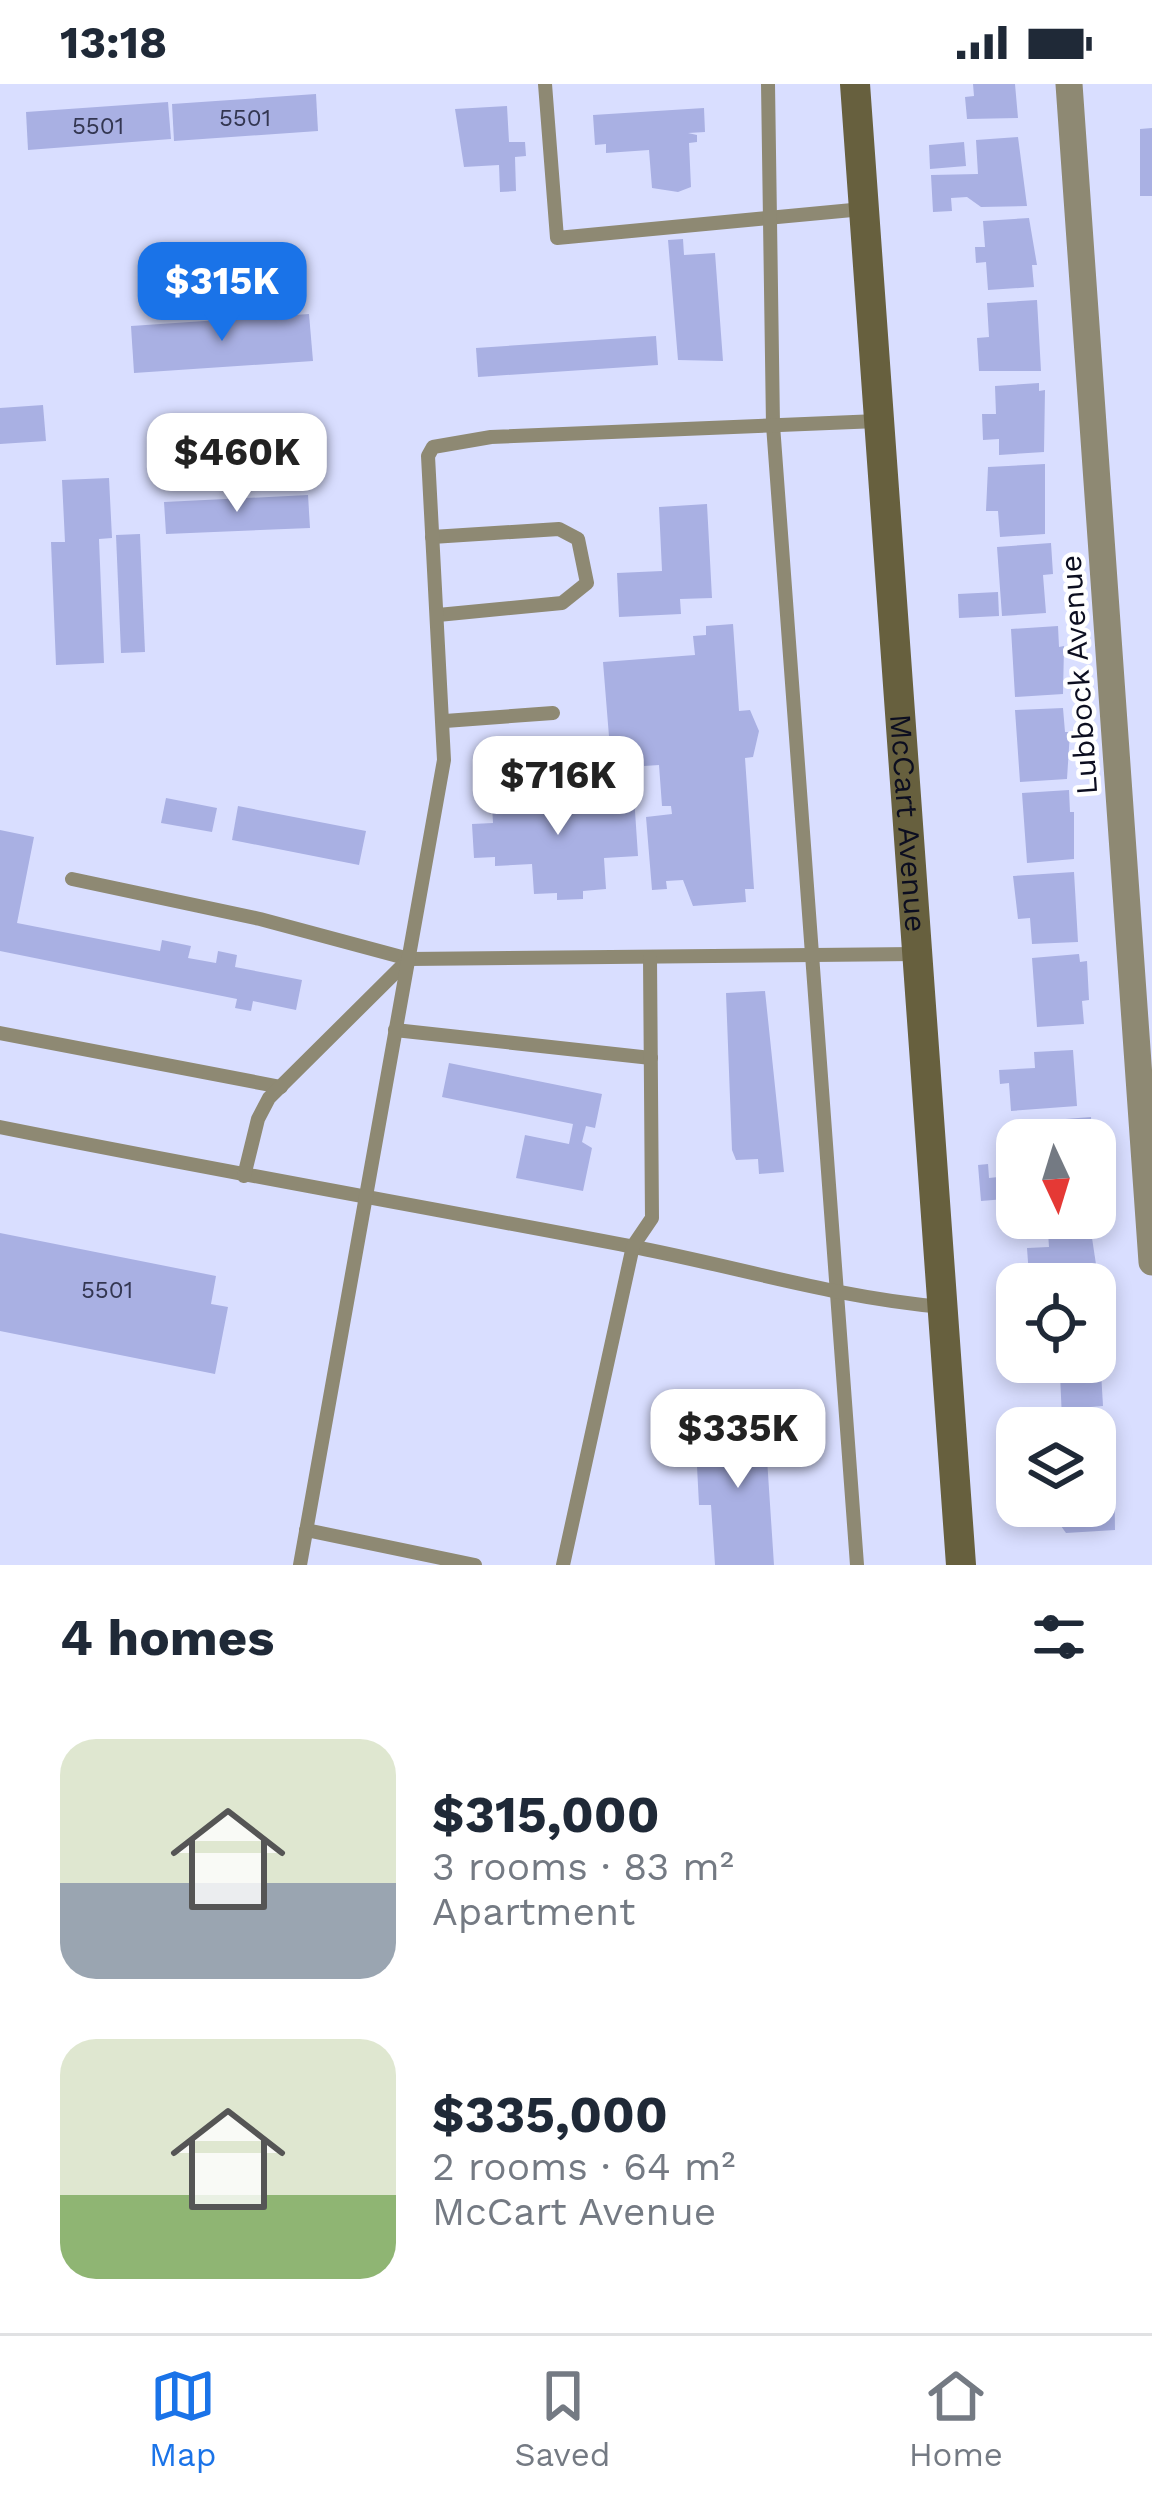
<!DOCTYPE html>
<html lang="en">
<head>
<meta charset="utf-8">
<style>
	:root { --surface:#fff; --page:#f6f6f7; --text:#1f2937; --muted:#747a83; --line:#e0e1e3; --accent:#1a73e8 }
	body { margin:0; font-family:"Work Sans",sans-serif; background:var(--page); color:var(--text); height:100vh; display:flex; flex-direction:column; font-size:45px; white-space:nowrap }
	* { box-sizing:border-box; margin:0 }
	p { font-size:39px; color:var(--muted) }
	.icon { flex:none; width:66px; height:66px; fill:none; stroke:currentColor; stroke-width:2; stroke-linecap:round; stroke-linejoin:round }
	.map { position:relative; height:1481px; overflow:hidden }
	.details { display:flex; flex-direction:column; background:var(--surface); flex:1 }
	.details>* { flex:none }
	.needle { width:78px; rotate:176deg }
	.buttons { position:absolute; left:996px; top:1035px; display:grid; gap:24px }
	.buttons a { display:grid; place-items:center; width:120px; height:120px; border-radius:24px; background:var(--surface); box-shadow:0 6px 18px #0003; font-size:60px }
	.price { position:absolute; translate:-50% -102px; padding:0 27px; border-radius:24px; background:#fff; color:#222; font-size:39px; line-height:78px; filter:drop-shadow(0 3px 6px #0008) }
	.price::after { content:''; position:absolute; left:50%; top:72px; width:36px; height:27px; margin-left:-18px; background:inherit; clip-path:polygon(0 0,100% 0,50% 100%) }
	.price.active { background:var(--accent); color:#fff }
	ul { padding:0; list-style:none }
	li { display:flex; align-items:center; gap:36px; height:300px; padding:0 60px }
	li span { display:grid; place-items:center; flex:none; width:336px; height:240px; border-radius:36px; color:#555 }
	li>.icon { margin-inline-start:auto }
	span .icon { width:144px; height:144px; fill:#fffc; stroke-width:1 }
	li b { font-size:51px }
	h2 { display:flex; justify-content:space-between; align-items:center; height:144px; padding:0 60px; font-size:51px }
	.status { display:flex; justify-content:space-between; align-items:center; height:84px; padding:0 60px; background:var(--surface); direction:ltr }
	.status svg { height:33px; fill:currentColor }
	.tabs { display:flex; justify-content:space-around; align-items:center; height:168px; border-top:3px solid var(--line); background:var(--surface); font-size:33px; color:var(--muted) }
	.tabs a { display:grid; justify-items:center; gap:6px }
	.tabs .active { color:var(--accent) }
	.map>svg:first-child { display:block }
	.building { fill:#a9b0e3 }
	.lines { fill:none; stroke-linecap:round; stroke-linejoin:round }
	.service { stroke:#8e8973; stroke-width:14 }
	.minor { stroke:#8e8973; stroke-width:27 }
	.secondary { stroke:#67603e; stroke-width:30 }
	.labels { text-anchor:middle; stroke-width:9; stroke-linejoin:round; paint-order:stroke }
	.number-label { font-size:24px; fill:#333651 }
	.street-label { font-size:30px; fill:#0c0e20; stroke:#fff }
</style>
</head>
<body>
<div class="status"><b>13:18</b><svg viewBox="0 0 49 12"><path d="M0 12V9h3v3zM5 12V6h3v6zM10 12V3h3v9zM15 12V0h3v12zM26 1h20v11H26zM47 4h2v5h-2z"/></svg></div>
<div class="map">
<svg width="1152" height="1481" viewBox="0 0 1152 1481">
	<rect width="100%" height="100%" fill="#d9deff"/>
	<!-- building -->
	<g class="building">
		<path d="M973,0H1015L1018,34L967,35L965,13L974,12Z"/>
		<path d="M316,10L318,47L174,57L172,20Z"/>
		<path d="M168,18L171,55L28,66L26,28Z"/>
		<path d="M507,22L509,58H525L526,72L515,73L516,107L500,108L499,81L464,83L455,25Z"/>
		<path d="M704,24L705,48L688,49L697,51V58L689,59L691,103L678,108L652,104L649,66L606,69V60L595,61L593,31Z"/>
		<path d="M1152,44V112H1140V45Z"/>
		<path d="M1018,53L1027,122L981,123L967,113L951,114L952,127L933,128L931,91L978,90L976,56Z"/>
		<path d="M964,58L966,82L930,85L929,61Z"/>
		<path d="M1029,134L1037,181H1032L1034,203L988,206L986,178L976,179L975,163H985L983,137Z"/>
		<path d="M683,155L684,171L715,169L723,277L678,276L668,156Z"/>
		<path d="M1037,216L1041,287H979L977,254L989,253L987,219Z"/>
		<path d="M309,230L313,277L134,289L131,242Z"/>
		<path d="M656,252L658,281L478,293L476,264Z"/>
		<path d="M1039,299V307L1045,306L1044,368L999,371V355L983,356L982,330H996L995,302Z"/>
		<path d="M43,321L46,357L0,360V324Z"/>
		<path d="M1045,380V450L1000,453L998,427H986L988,383Z"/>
		<path d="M109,394L112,454L99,455L104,579L56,581L51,458H65L62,396Z"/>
		<path d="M308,411L310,444L166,450L164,418Z"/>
		<path d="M707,420L712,514L680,515L681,530L619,533L617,489L662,487L659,423Z"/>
		<path d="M140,450L145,568L121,569L116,451Z"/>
		<path d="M1051,459L1053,490L1043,491L1046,529L1002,532L997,463Z"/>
		<path d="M998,508L999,532L959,534L958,510Z"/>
		<path d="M733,540L739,627L750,626L759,647L753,673L745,674L754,805H745L746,818L693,822L683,796L666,797L667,805L652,806L646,733L672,730L671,722H662L659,681L644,682L643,673L632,674L631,664L610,665L603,578L695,571L693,552L706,551V542Z"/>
		<path d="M1058,542L1059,563L1064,562L1063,610L1015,613L1011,545Z"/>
		<path d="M1063,624L1065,648H1070L1067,695L1020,698L1015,626Z"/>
		<path d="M526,689L528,719L634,712L638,772L604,774L606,805L583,807V815L557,816V809L534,810L532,780L495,782V773L474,774L472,740L493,739L492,721L506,720L504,691Z"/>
		<path d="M1069,706L1070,728H1074V775L1027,779L1022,709Z"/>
		<path d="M166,714L217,724L212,748L161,739Z"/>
		<path d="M238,722L366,747L359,781L232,756Z"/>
		<path d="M0,746L34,753L17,839L160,867L162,856L191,862L188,874L216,879L218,867L237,871L235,883L302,896L296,926L253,917L251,927L235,924L237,915L0,867Z"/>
		<path d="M1074,788L1078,858L1032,860L1030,834L1018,835L1013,792Z"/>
		<path d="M1079,870L1080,878L1087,877L1089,916L1082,917L1084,940L1037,943L1032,874Z"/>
		<path d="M765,907L784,1088L759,1090L758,1075L736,1076L732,1066L726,909Z"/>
		<path d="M1073,966L1077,1022L1011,1027L1009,999L1000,1000L999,986L1035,984L1034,968Z"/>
		<path d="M449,979L602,1010L595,1044L586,1042L582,1058L592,1064L583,1107L516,1094L525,1051L569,1060L573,1040L442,1013Z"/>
		<path d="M1091,1033L1092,1056H1042L1040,1037Z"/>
		<path d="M988,1080L989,1094L1017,1091V1114L981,1117L978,1081Z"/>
		<path d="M1047,1134H1089L1097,1187L1029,1192L1027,1164L1049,1163Z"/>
		<path d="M0,1149L216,1192L211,1220L228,1223L215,1290L0,1247Z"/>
		<path d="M1101,1288L1103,1322L1091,1323L1092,1344H1049V1335H1062L1060,1290Z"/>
		<path d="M764,1329L774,1481H715L711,1421H699L697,1382L706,1381L707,1362L713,1361L710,1332Z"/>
		<path d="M1114,1370L1115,1446L1066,1449L1061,1442L1063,1422H1095V1371Z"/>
	</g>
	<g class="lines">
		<!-- service -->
		<g class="service">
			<path d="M545,0L557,154L863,125"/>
			<path d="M768,0L773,341L857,1481"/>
			<path d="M432,453L559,445L578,455L587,499L562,519L438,531"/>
			<path d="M445,637L553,629"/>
			<path d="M72,795L260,835L409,875L916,870"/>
			<path d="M395,946L651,974"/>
			<path d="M0,949L281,1003"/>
			<path d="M0,1043C209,1085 420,1122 629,1162C735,1182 836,1214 943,1223"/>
			<path d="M244,1092L258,1035L269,1014L409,875"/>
			<path d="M306,1446L475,1481"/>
			<path d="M300,1481L444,676L428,372L433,363L491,353L878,337"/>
			<path d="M563,1481L633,1162L652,1134L650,874"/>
		</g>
		<!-- minor -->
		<path class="minor" d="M1069,0L1152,1178"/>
		<!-- secondary -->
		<path class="secondary" id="s1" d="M855,0L961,1481"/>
	</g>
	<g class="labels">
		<!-- number labels -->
		<g class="number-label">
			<text x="245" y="42">5501</text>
			<text x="98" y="50">5501</text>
			<text x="107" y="1214">5501</text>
		</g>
		<!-- street labels -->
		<g class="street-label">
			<text transform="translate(1079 591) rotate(-94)" y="10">Lubbock Avenue</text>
			<text dy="10" stroke="none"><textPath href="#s1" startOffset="741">McCart Avenue</textPath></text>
		</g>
	</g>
</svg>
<div class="buttons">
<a><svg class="needle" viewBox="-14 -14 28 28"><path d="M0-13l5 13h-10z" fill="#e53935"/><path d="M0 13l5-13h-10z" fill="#747a83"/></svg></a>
<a><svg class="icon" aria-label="locate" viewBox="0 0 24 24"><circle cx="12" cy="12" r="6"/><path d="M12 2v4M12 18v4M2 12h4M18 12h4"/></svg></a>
<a><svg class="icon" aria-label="layers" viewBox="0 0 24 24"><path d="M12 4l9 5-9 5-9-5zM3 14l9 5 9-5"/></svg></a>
</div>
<b class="price active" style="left:222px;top:260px">$315K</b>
<b class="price" style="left:237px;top:431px">$460K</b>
<b class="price" style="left:558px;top:754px">$716K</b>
<b class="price" style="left:738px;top:1407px">$335K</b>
</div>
<section class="details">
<h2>4 homes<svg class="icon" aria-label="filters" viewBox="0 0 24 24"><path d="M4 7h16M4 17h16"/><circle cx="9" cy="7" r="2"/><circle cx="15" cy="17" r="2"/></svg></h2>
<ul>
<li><span style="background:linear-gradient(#dfe7d0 60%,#9aa5b1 0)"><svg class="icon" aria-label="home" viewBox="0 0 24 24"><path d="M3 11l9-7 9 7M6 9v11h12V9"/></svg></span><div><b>$315,000</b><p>3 rooms · 83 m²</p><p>Apartment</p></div></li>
<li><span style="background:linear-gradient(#dfe7d0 65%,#8fb573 0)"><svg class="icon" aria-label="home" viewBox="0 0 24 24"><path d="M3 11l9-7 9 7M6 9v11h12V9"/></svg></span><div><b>$335,000</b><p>2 rooms · 64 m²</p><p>McCart Avenue</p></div></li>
</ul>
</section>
<nav class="tabs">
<a class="active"><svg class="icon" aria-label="map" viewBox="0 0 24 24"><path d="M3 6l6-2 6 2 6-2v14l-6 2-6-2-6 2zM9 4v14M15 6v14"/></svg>Map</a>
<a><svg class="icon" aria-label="saved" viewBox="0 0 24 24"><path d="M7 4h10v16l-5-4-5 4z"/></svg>Saved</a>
<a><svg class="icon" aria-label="home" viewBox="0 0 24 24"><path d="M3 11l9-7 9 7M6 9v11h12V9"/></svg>Home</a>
</nav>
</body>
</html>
